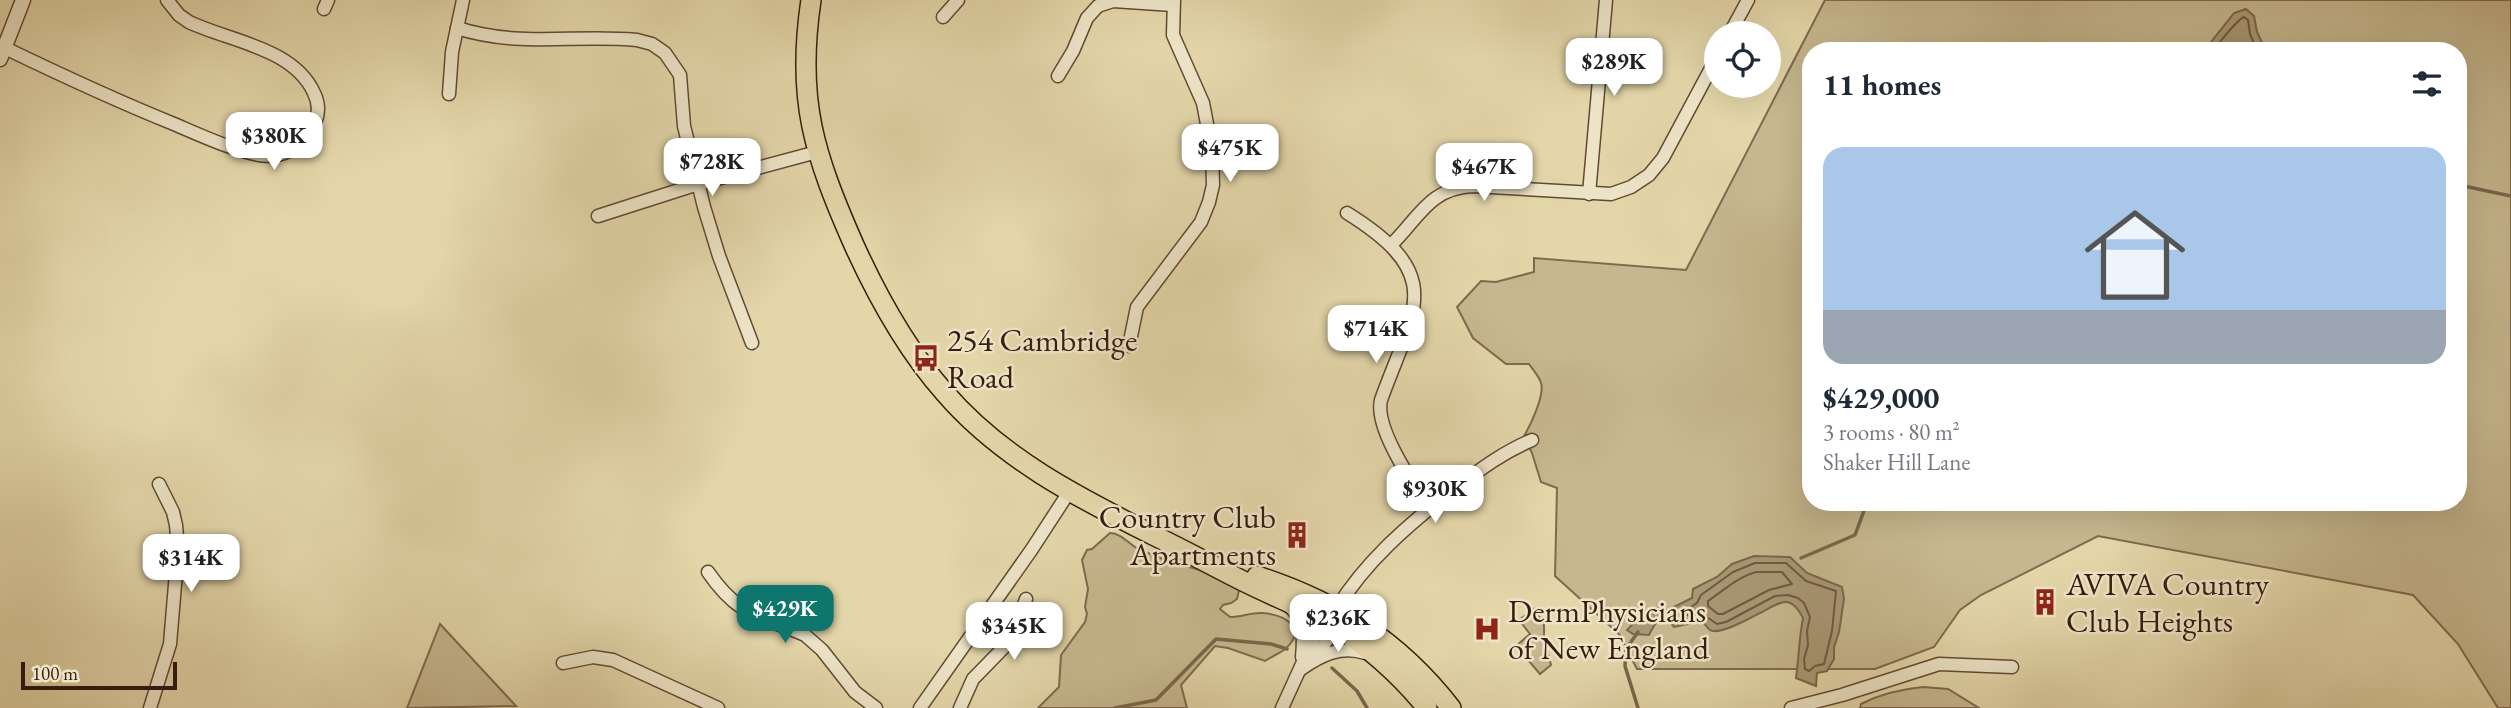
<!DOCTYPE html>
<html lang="en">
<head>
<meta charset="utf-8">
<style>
	:root { --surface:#fff; --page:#f2f2f3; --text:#1f2937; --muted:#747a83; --line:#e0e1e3; --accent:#0f766e }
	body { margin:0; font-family:"EB Garamond",serif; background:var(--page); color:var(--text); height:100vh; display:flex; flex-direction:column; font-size:26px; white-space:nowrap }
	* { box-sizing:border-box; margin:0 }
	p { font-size:23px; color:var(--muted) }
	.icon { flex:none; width:38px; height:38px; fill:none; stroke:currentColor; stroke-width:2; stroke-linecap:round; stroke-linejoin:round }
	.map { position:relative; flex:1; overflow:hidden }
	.side { position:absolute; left:1802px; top:42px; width:665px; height:469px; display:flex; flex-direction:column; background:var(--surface); border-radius:28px; box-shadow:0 7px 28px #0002 }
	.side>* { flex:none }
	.tools { position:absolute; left:1704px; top:21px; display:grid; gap:14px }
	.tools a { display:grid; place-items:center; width:77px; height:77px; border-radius:50%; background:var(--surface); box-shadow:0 7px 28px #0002; font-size:35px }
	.scale { position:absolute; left:21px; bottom:18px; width:156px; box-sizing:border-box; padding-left:7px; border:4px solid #361d0d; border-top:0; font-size:19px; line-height:24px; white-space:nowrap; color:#361d0d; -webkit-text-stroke:5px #ede4c7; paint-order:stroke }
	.price { position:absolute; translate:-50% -60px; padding:0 16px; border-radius:14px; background:#fff; color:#222; font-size:23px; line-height:46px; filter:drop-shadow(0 2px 4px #0008) }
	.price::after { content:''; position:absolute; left:50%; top:42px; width:21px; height:16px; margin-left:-10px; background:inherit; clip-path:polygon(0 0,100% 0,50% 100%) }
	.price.selected { background:var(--accent); color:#fff }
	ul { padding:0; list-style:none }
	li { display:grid; align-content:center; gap:14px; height:371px; padding:0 21px }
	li+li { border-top:2px solid var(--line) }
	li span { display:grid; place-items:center; height:217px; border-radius:21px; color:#555 }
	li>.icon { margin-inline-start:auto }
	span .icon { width:126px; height:126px; fill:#fffc; stroke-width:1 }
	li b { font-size:30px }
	h2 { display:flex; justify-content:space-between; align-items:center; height:84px; padding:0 21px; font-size:30px }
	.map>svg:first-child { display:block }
	.green { fill:#c6b78e; stroke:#7e6a4e; stroke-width:2; fill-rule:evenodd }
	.water { fill:#a89774; stroke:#7a664b; stroke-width:2 }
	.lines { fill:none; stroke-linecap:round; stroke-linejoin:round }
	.shore { stroke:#6f5a40; stroke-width:2 }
	.stream { stroke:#7a664b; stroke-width:3.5 }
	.minor-casing { stroke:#614b34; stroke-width:15 }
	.tertiary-casing { stroke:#614b34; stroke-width:17 }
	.trunk-casing { stroke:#361d0d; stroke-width:22 }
	.minor { stroke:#ede4c7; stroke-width:12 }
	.tertiary { stroke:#ede4c7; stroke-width:14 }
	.trunk { stroke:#e3d6a9; stroke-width:19 }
	.labels { text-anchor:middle; stroke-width:5; stroke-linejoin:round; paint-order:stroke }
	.poi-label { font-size:32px; fill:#361d0d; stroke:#ede4c7; text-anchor:start }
</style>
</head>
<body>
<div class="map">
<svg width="2511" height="708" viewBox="0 0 2511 708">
	<rect width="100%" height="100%" fill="#e3d6a9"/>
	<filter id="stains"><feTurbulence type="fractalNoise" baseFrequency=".00286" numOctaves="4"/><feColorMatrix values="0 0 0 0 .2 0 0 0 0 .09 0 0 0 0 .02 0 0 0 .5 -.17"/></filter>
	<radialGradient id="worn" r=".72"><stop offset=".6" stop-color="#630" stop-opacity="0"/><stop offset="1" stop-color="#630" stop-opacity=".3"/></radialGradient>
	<!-- green -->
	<g class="green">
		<path d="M1825,0H2511V708H2498L2458,644L2413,595L2098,536L1981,595L1960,610L1934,647L1875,669H1637L1619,634L1555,576L1557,488L1541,482L1532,453L1524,436C1530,426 1545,395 1541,383C1539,376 1533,370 1529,364H1506L1473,338L1457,307L1481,281L1496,282L1534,272V258L1686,270ZM1811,51H2459V502H1811Z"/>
		<path d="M1110,533C1121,533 1129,544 1138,549C1150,554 1162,559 1174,563C1191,569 1229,573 1239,590L1237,599L1231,603L1223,605L1220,609L1230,617C1242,617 1251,612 1263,613C1286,615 1309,629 1284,650C1278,654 1271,657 1265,661L1228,648L1215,646L1181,685L1187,708H1038L1059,687L1061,655L1085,622L1087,614L1085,607L1088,589L1082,560L1087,550L1092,549Z"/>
		<path d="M1534,609L1544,623V638L1551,665L1540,674L1516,646L1530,634L1519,620Z"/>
		<path d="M440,624L516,706L407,708Z"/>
		<path d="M1923,687L1948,689L1979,708H1860L1861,704C1880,694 1902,689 1923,687Z"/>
	</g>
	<!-- water -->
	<g class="water">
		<path d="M2246,9L2254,16L2257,32L2266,51H2204L2234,13Z"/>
		<path d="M1754,556L1790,557L1807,573L1842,587L1844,599L1839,632L1834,647V659L1827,671L1817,673L1816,686L1796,678C1799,657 1799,638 1803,618C1791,594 1782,601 1762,612C1752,617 1720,636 1710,630C1707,628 1705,624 1702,621L1674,627L1668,620C1655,619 1654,626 1649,635L1633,634L1627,630L1644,612L1654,608L1668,610L1692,598L1693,589L1717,577L1732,564Z"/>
	</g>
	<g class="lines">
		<!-- shore -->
		<g class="shore">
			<path d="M2212,51C2220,43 2236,20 2244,17L2248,20L2250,34L2257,51"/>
			<path d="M1755,563H1786L1806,581L1836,591L1832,631L1824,664L1815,666L1809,671L1805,669L1804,659L1808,645L1807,631L1810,617L1804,603L1798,598L1788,595L1775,596L1726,622L1717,624L1704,615H1684L1685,611L1697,603L1701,595L1733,572Z"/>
			<path d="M1756,572H1782L1792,584L1769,590L1723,614H1718L1708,606V601C1724,590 1738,577 1756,572Z"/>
		</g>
		<!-- stream -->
		<g class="stream">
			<path d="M2459,185L2511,196"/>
			<path d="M1801,558L1855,535L1865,508L1872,502"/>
			<path d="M1332,668L1357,691L1367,708"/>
			<path d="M1115,708L1156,700L1216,639L1271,644L1287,649"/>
			<path d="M1638,708L1625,666L1626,649L1638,632"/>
		</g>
		<defs>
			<g id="minor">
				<path d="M324,9L328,0"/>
				<path d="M943,17L958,0"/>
				<path d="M457,28C521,48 573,34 637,40L652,44L665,53L680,75L684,126L704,207L719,256L752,343"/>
				<path d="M1730,33L1748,0"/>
				<path d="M5,48C61,75 117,101 174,124C202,136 230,149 259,155C278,158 294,151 306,137C317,124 322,109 314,93C294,48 229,41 189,22L179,15L167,0"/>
				<path d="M1058,76L1073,51L1087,18L1098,6L1113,1L1173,5"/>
				<path d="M449,94L452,52L463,0"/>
				<path d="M1589,194L1606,0"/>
				<path d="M1347,213C1448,276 1414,308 1381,400C1374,428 1414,485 1429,509"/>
				<path d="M598,216L698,184L817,152"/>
				<path d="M1391,245C1419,218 1429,188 1473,186L1611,194L1631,187L1649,175L1663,158L1717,57"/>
				<path d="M1129,346L1137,307L1201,222L1209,202L1213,185L1212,150L1203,103L1173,35L1174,0"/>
				<path d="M708,572C739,617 759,615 805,635L822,650L855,692L876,708"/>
				<path d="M1289,606C1304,619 1304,638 1302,657"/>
				<path d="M1337,608C1366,561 1407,526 1450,492C1477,472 1501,453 1532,440"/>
				<path d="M1315,658L1336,627"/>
				<path d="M563,663L593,657L613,660L718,708"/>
				<path d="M1301,669C1321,655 1341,645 1365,653"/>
				<path d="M150,708L170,644L178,549L176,525L173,512L159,484"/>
				<path d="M920,708L1032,549L1069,492"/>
				<path d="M960,708L973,679L1012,639L1026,599"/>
				<path d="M1282,708L1313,640L1325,621"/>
				<path d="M1791,708L1842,695L1939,664L2012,667"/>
			</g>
			<path id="tertiary" d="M0,59L23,0"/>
			<g id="trunk">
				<path d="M811,0C796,100 814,154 854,245C878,298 906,349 945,393C1001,458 1077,497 1153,535C1184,550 1215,567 1247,583C1277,598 1309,610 1337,627C1371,649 1402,677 1427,708"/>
				<path d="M1257,576C1337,602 1399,641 1451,708"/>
			</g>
		</defs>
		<!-- minor casing -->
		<use href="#minor" class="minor-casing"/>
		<!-- tertiary casing -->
		<use href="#tertiary" class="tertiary-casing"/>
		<!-- trunk casing -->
		<use href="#trunk" class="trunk-casing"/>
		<!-- minor -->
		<use href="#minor" class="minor"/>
		<!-- tertiary -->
		<use href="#tertiary" class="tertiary"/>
		<!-- trunk -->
		<use href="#trunk" class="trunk"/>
	</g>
	<!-- icons -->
	<defs>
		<symbol id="bus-bare" viewBox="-9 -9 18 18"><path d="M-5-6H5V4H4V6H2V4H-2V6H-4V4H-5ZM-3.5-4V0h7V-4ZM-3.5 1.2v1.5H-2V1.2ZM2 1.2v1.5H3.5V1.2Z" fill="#8f2418" stroke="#ede4c7" stroke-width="2.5" paint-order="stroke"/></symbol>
		<symbol id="building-bare" viewBox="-9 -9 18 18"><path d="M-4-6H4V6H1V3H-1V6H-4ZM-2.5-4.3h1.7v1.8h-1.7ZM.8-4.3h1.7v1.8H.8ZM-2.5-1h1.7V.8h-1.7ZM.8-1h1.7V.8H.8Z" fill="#8f2418" stroke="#ede4c7" stroke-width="2.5" paint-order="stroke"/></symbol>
		<symbol id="hospital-bare" viewBox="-9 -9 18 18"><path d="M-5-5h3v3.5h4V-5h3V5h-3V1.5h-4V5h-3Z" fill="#8f2418" stroke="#ede4c7" stroke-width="2.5" paint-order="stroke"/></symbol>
	</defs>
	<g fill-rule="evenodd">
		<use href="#bus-bare" x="907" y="339" width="38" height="38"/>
		<use href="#building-bare" x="1278" y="516" width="38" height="38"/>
		<use href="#building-bare" x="2026" y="583" width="38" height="38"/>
		<use href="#hospital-bare" x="1468" y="610" width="38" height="38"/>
	</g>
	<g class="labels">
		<!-- poi labels -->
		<g class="poi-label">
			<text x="947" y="351">254 Cambridge<tspan x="947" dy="37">Road</tspan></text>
			<text x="1276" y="528" text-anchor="end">Country Club<tspan x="1276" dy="37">Apartments</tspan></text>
			<text x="2066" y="595">AVIVA Country<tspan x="2066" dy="37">Club Heights</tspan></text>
			<text x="1508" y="622">DermPhysicians<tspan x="1508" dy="37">of New England</tspan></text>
		</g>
	</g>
	<rect width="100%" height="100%" filter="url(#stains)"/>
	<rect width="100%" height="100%" fill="url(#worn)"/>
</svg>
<div class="tools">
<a><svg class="icon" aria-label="locate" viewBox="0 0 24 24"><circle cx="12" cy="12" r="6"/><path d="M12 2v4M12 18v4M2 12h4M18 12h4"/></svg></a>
</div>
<div class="scale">100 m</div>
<b class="price" style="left:1614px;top:98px">$289K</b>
<b class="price" style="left:274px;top:172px">$380K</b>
<b class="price" style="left:1230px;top:184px">$475K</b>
<b class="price" style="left:712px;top:198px">$728K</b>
<b class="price" style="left:1484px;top:203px">$467K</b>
<b class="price" style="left:1376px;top:365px">$714K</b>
<b class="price" style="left:1435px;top:525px">$930K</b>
<b class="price" style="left:191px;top:594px">$314K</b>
<b class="price selected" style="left:785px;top:645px">$429K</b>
<b class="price" style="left:1338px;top:654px">$236K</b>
<b class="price" style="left:1014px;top:662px">$345K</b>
<section class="side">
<h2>11 homes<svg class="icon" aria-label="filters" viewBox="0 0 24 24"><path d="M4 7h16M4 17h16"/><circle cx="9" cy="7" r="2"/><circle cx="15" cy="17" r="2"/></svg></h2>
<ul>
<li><span style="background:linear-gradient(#a9c7e8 75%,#9aa5b1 0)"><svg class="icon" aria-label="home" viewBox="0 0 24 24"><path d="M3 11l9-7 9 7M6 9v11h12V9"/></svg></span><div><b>$429,000</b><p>3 rooms · 80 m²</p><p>Shaker Hill Lane</p></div></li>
</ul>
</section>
</div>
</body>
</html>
